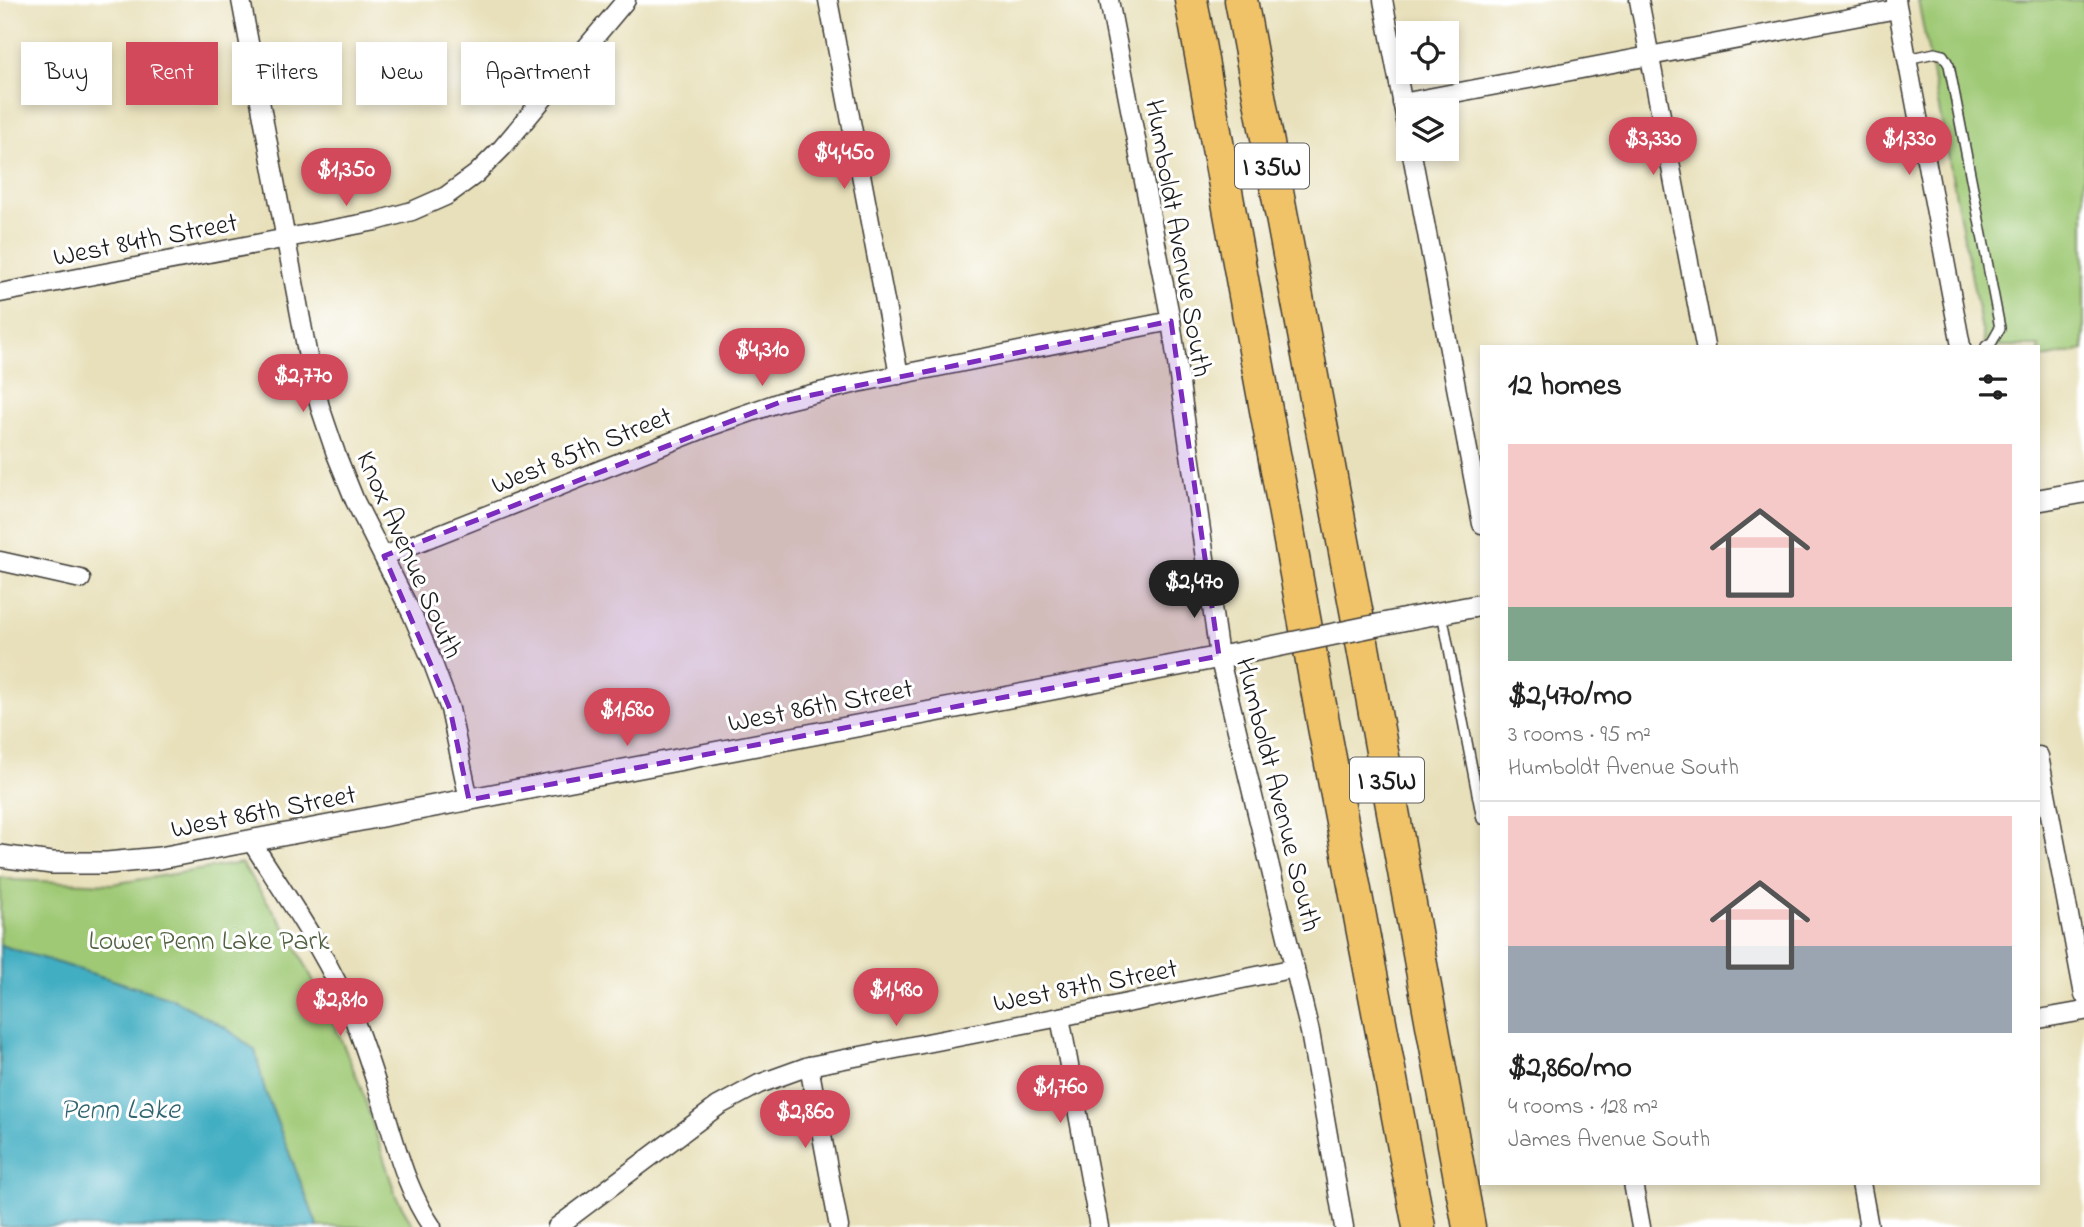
<!DOCTYPE html>
<html lang="en">
<head>
<meta charset="utf-8">
<style>
	:root { --surface:#fff; --page:#f2f2f2; --text:#222; --muted:#767676; --line:#e0e0e0; --accent:#d1495b }
	body { margin:0; font-family:"Indie Flower",sans-serif; background:var(--page); color:var(--text); height:100vh; display:flex; flex-direction:column; font-size:26px; white-space:nowrap }
	* { box-sizing:border-box; margin:0 }
	p { font-size:23px; color:var(--muted) }
	.icon { flex:none; width:38px; height:38px; fill:none; stroke:currentColor; stroke-width:2; stroke-linecap:round; stroke-linejoin:round }
	.map { position:relative; flex:1; overflow:hidden }
	.details { position:absolute; left:1480px; top:345px; width:560px; height:840px; display:flex; flex-direction:column; background:var(--surface); border-radius:0px; box-shadow:0 4px 10px #0003 }
	.details>* { flex:none }
	.guide { position:absolute; left:21px; top:42px; width:665px; height:63px; display:flex; gap:14px }
	.buttons { position:absolute; left:1396px; top:21px; display:grid; gap:14px }
	.buttons a { display:grid; place-items:center; width:63px; height:63px; border-radius:0px; background:var(--surface); box-shadow:0 4px 10px #0003; font-size:35px }
	.price { position:absolute; translate:-50% -60px; padding:0 16px; border-radius:24px; background:var(--accent); color:#fff; font-size:23px; line-height:46px; filter:drop-shadow(0 2px 4px #0008) }
	.price::after { content:''; position:absolute; left:50%; top:42px; width:21px; height:16px; margin-left:-10px; background:inherit; clip-path:polygon(0 0,100% 0,50% 100%) }
	.price.on { background:#222; color:#fff }
	ul { padding:0; list-style:none }
	li { display:grid; align-content:center; gap:14px; height:371px; padding:0 28px }
	li+li { border-top:2px solid var(--line) }
	li span { display:grid; place-items:center; height:217px; border-radius:0px; color:#555 }
	li>.icon { margin-inline-start:auto }
	span .icon { width:126px; height:126px; fill:#fffc; stroke-width:1 }
	li b { font-size:30px }
	h2 { display:flex; justify-content:space-between; align-items:center; height:84px; padding:0 28px; font-size:30px }
	.chip { padding:0 24px; border-radius:0px; background:var(--surface); box-shadow:0 4px 10px #0003; font-size:24px; line-height:63px }
	.chip.on { background:var(--accent); color:#fff }
	.map>svg:first-child { display:block }
	.green { fill:#9fc975; stroke:#5e7248; stroke-width:2 }
	.water { fill:#43aec2; stroke:#30656f; stroke-width:2 }
	.lines { fill:none; stroke-linecap:round; stroke-linejoin:round }
	.service-casing { stroke:#3b3934; stroke-width:12 }
	.minor-casing { stroke:#3b3934; stroke-width:21 }
	.tertiary-casing { stroke:#3b3934; stroke-width:24 }
	.motorway-casing { stroke:#3b3934; stroke-width:35 }
	.service { stroke:#fff; stroke-width:9 }
	.minor { stroke:#fff; stroke-width:18 }
	.tertiary { stroke:#fff; stroke-width:21 }
	.motorway { stroke:#f0c369; stroke-width:32 }
	.tertiary-bridge-casing { stroke:#3b3934; stroke-width:24; stroke-linecap:butt }
	.tertiary-bridge { stroke:#fff; stroke-width:21 }
	.marked { fill:#7b2cbf; fill-opacity:0.2; stroke:#7b2cbf; stroke-width:5; stroke-dasharray:14 9; stroke-linejoin:round }
	.labels { text-anchor:middle; stroke-width:6; stroke-linejoin:round; paint-order:stroke }
	.shield { fill:#fff; stroke:#606060; stroke-width:2 }
	.shield-label { font-size:26px; font-weight:bold; fill:#1c1c1c }
	.street-label { font-size:28px; fill:#1c1c1c; stroke:#fff }
	.park-label { font-size:28px; fill:#506140; stroke:#fff }
	.water-label { font-size:30px; font-style:italic; fill:#30656f; stroke:#fff }
</style>
</head>
<body>
<div class="map">
<svg width="2084" height="1227" viewBox="0 0 2084 1227">
	<rect width="100%" height="100%" fill="#fff"/>
	<filter id="ink" filterUnits="userSpaceOnUse"><feTurbulence type="fractalNoise" baseFrequency=".0143" numOctaves="2"/><feDisplacementMap in="SourceGraphic" scale="14" xChannelSelector="R" yChannelSelector="G"/><feConvolveMatrix kernelMatrix="1 2 1 2 8 2 1 2 1" color-interpolation-filters="sRGB"/></filter>
	<filter id="wash" filterUnits="userSpaceOnUse"><feTurbulence type="fractalNoise" baseFrequency=".00686" numOctaves="4" result="noise"/><feDisplacementMap in="SourceGraphic" scale="28" xChannelSelector="R" yChannelSelector="G"/><feGaussianBlur stdDeviation="1.57" result="paint"/><feColorMatrix in="noise" values="0 0 0 0 0 0 0 0 0 0 0 0 0 0 0 0 0 1.4 0 .05"/><feComposite in="paint" operator="in"/></filter>
	<g filter="url(#wash)">
		<rect width="100%" height="100%" fill="#e8e0ba"/>
		<!-- green -->
		<g class="green">
			<path d="M1918,0H2084V350L2039,359V346H1985Z"/>
			<path d="M241,863L290,935L330,1013L360,1085L396,1196L414,1227H318L265,1091L254,1050L86,973L0,945V877L15,880L112,884Z"/>
		</g>
		<!-- water -->
		<path class="water" d="M0,945L171,998L226,1028L255,1050L265,1091L318,1227H0Z"/>
	</g>
	<g filter="url(#ink)">
		<g class="lines">
			<defs>
				<g id="service">
					<path d="M1907,59L1935,53L1943,55L1949,65L2000,328L1992,342L1986,346"/>
					<path d="M1442,613L1482,819"/>
				</g>
				<g id="minor">
					<path d="M241,0L308,357L320,407L336,454L355,501L412,614L432,661L450,709L469,800"/>
					<path d="M828,0L899,375"/>
					<path d="M1109,0L1171,321L1219,656L1310,1032L1344,1227"/>
					<path d="M1383,0L1409,137"/>
					<path d="M1639,0L1705,346"/>
					<path d="M1896,0L1961,346"/>
					<path d="M1402,103L1897,9"/>
					<path d="M1411,149L1482,524"/>
					<path d="M0,293L376,221L412,211L446,196L476,174L502,148L626,0"/>
					<path d="M384,556L711,426L783,401L857,383L1171,321"/>
					<path d="M0,561L81,579"/>
					<path d="M2039,756L2084,995"/>
					<path d="M251,841C288,899 329,957 355,1022C368,1055 378,1089 389,1124C400,1160 410,1195 432,1227"/>
					<path d="M1060,1017L1099,1227"/>
					<path d="M2039,1019L2084,1011"/>
					<path d="M809,1066L839,1227"/>
					<path d="M1633,1183L1641,1227"/>
					<path d="M1861,1183L1869,1227"/>
					<path d="M557,1227L718,1106L759,1084L809,1066L1060,1017L1295,968"/>
				</g>
				<g id="tertiary">
					<path d="M2039,500L2084,492"/>
					<path d="M1407,619L1482,605"/>
					<path d="M0,856L52,863H107L160,858L1252,651"/>
				</g>
				<g id="motorway">
					<path d="M1191,0L1324,727L1419,1227"/>
					<path d="M1241,0L1360,631L1469,1227"/>
				</g>
			</defs>
			<!-- service casing -->
			<use href="#service" class="service-casing"/>
			<!-- minor casing -->
			<use href="#minor" class="minor-casing"/>
			<!-- tertiary casing -->
			<use href="#tertiary" class="tertiary-casing"/>
			<!-- motorway casing -->
			<use href="#motorway" class="motorway-casing"/>
			<!-- service -->
			<use href="#service" class="service"/>
			<!-- minor -->
			<use href="#minor" class="minor"/>
			<!-- tertiary -->
			<use href="#tertiary" class="tertiary"/>
			<!-- motorway -->
			<use href="#motorway" class="motorway"/>
			<defs>
				<path id="tertiary-bridge" d="M1252,651L1407,619"/>
			</defs>
			<!-- tertiary-bridge casing -->
			<use href="#tertiary-bridge" class="tertiary-bridge-casing"/>
			<!-- tertiary-bridge -->
			<use href="#tertiary-bridge" class="tertiary-bridge"/>
		</g>
	</g>
	<!-- marked area -->
	<path class="marked" d="M1171,321L1219,656L469,800L450,709L384,556L783,401Z"/>
	<g class="labels">
		<!-- shield labels -->
		<g class="shield">
			<rect x="1235" y="143.5" width="74" height="45" rx="5"/>
			<rect x="1350" y="757.5" width="74" height="45" rx="5"/>
		</g>
		<g class="shield-label">
			<text x="1272" y="175">I 35W</text>
			<text x="1387" y="789">I 35W</text>
		</g>
		<!-- street labels -->
		<g class="street-label">
			<text transform="translate(145 238) rotate(-11)" y="10">West 84th Street</text>
			<text transform="translate(1180 238) rotate(80)" y="10">Humboldt Avenue South</text>
			<text transform="translate(581 449) rotate(-22)" y="10">West 85th Street</text>
			<text transform="translate(411 554) rotate(66)" y="10">Knox Avenue South</text>
			<text transform="translate(820 704) rotate(-11)" y="10">West 86th Street</text>
			<text transform="translate(1280 794) rotate(76)" y="10">Humboldt Avenue South</text>
			<text transform="translate(263 810) rotate(-11)" y="10">West 86th Street</text>
			<text transform="translate(1085 984) rotate(-11)" y="10">West 87th Street</text>
		</g>
		<!-- park labels -->
		<g class="park-label">
			<text x="209" y="949">Lower Penn Lake Park</text>
		</g>
		<!-- water labels -->
		<g class="water-label">
			<text x="120" y="1118">Penn Lake</text>
		</g>
	</g>
</svg>
<div class="buttons">
<a><svg class="icon" aria-label="locate" viewBox="0 0 24 24"><circle cx="12" cy="12" r="6"/><path d="M12 2v4M12 18v4M2 12h4M18 12h4"/></svg></a>
<a><svg class="icon" aria-label="layers" viewBox="0 0 24 24"><path d="M12 4l9 5-9 5-9-5zM3 14l9 5 9-5"/></svg></a>
</div>
<b class="price" style="left:1653px;top:177px">$3,330</b>
<b class="price" style="left:1909px;top:177px">$1,330</b>
<b class="price" style="left:844px;top:191px">$4,450</b>
<b class="price" style="left:346px;top:208px">$1,350</b>
<b class="price" style="left:762px;top:388px">$4,310</b>
<b class="price" style="left:303px;top:414px">$2,770</b>
<b class="price on" style="left:1194px;top:620px">$2,470</b>
<b class="price" style="left:627px;top:748px">$1,680</b>
<b class="price" style="left:896px;top:1028px">$1,480</b>
<b class="price" style="left:340px;top:1038px">$2,810</b>
<b class="price" style="left:1060px;top:1125px">$1,760</b>
<b class="price" style="left:805px;top:1150px">$2,860</b>
<div class="guide">
<a class="chip">Buy</a>
<a class="chip on">Rent</a>
<a class="chip">Filters</a>
<a class="chip">New</a>
<a class="chip">Apartment</a>
</div>
<section class="details">
<h2>12 homes<svg class="icon" aria-label="filters" viewBox="0 0 24 24"><path d="M4 7h16M4 17h16"/><circle cx="9" cy="7" r="2"/><circle cx="15" cy="17" r="2"/></svg></h2>
<ul>
<li><span style="background:linear-gradient(#f6c9c9 75%,#7fa58c 0)"><svg class="icon" aria-label="home" viewBox="0 0 24 24"><path d="M3 11l9-7 9 7M6 9v11h12V9"/></svg></span><div><b>$2,470/mo</b><p>3 rooms · 95 m²</p><p>Humboldt Avenue South</p></div></li>
<li><span style="background:linear-gradient(#f6c9c9 60%,#9aa5b1 0)"><svg class="icon" aria-label="home" viewBox="0 0 24 24"><path d="M3 11l9-7 9 7M6 9v11h12V9"/></svg></span><div><b>$2,860/mo</b><p>4 rooms · 128 m²</p><p>James Avenue South</p></div></li>
</ul>
</section>
</div>
</body>
</html>
